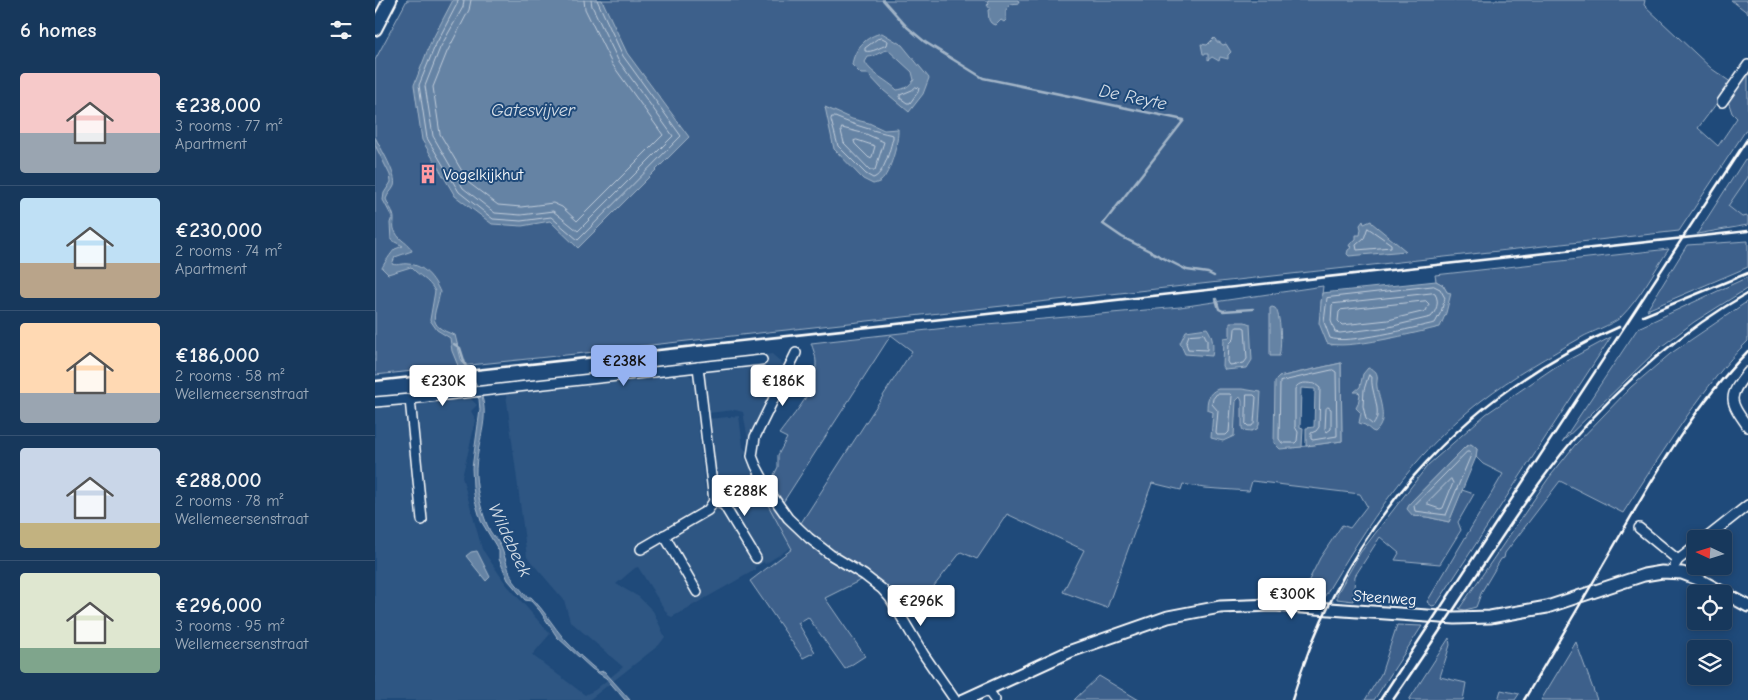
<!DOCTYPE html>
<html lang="en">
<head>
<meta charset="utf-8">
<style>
	:root { --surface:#17385c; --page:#203f62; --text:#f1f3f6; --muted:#9eacbb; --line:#365272; --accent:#95b2f1 }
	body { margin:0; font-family:"Comic Neue",sans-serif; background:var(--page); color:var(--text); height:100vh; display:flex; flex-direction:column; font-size:19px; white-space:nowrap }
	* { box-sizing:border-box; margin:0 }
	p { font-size:16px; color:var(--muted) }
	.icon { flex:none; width:28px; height:28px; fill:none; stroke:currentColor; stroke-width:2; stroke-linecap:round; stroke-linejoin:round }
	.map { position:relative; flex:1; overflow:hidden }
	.side { display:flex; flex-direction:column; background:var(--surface); width:375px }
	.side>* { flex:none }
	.needle { width:32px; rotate:274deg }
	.tools { position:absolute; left:1312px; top:530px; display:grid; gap:10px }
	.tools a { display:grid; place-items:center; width:45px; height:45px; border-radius:5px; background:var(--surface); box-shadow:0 2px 8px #0003,0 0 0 1px var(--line); font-size:25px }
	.price { position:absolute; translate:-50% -42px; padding:0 11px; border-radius:5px; background:#fff; color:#222; font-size:16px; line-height:32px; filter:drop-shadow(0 1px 2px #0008) }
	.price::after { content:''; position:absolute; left:50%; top:30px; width:15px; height:11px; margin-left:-8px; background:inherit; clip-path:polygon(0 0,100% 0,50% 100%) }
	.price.active { background:var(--accent); color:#111 }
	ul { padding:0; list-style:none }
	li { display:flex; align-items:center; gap:15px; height:125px; padding:0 20px }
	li+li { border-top:1px solid var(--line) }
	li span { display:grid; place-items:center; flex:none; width:140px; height:100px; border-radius:5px; color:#555 }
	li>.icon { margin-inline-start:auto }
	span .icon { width:60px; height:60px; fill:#fffc; stroke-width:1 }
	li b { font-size:21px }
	h2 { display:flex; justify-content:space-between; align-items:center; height:60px; padding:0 20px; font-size:21px }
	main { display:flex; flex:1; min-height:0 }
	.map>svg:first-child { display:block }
	.built { fill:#2e5683 }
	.green { fill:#3c618b; stroke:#9eb0c5; fill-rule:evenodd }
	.water { fill:#6583a4; stroke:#a3b5c8; fill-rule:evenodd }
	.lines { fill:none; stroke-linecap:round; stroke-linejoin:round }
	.shore { stroke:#c1cddb; stroke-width:1 }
	.stream { stroke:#a3b5c8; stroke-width:2.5 }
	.minor-casing { stroke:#fff; stroke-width:12 }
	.major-casing { stroke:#fff; stroke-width:15 }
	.highway-casing { stroke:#fff; stroke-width:16 }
	.minor { stroke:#1f4a7a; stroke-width:9 }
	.major { stroke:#1f4a7a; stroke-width:11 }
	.highway { stroke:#1f4a7a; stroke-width:12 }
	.rail { stroke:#fff; stroke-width:2.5 }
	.labels { text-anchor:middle; stroke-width:4; stroke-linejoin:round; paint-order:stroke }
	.poi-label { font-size:16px; fill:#fff; stroke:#1f4a7a; text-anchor:start }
	.street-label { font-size:16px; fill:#fff; stroke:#1f4a7a }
	.water-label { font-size:18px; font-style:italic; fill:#d8e0e8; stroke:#1f4a7a }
</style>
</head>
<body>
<main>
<section class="side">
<h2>6 homes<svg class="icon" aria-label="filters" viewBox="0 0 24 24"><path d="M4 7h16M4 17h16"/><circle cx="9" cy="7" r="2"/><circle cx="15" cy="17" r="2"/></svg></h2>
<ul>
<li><span style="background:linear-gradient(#f6c9c9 60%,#9aa5b1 0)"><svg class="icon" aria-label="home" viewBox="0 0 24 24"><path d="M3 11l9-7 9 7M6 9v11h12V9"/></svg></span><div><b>€238,000</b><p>3 rooms · 77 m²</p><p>Apartment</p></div></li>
<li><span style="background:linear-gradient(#bfe0f5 65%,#b9a48a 0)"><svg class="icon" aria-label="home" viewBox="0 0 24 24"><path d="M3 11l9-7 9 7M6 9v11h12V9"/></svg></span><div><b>€230,000</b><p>2 rooms · 74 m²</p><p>Apartment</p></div></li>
<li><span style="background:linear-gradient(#ffd9b3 70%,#9aa5b1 0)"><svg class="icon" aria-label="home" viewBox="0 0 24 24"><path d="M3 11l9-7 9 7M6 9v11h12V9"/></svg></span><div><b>€186,000</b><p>2 rooms · 58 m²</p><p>Wellemeersenstraat</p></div></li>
<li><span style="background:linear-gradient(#c9d6e8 75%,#c2b280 0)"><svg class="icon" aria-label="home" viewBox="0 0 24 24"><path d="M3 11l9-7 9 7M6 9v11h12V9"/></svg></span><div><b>€288,000</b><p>2 rooms · 78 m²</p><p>Wellemeersenstraat</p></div></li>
<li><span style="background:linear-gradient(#dfe7d0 75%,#7fa58c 0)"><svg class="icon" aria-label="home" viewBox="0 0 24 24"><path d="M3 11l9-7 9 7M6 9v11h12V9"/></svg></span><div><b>€296,000</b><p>3 rooms · 95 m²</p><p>Wellemeersenstraat</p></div></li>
</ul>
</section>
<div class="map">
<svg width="1373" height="700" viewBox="0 0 1373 700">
	<rect width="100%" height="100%" fill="#1f4a7a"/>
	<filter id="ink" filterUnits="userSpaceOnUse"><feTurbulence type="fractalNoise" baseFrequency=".02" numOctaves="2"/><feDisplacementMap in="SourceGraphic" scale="10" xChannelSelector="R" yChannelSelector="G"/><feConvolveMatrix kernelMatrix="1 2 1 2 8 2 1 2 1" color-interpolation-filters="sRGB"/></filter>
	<g filter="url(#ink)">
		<!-- built -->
		<g class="built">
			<path d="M1373,177V216L1368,217L1353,206Z"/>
			<path d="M397,354L410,366L374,445L368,412L360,410L333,413L329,379L318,380L331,497L346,490L340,477L333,419L364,416L368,447L371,451L369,456L417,547L390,564L389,562L380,567V570L297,617L293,615L263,567L260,568L241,584L264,597L278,611L290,637L284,645L214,700H0V406L95,398L102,405L96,411L101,420L87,477L107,549L131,584L175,634L157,655L210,695L220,690L248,667L195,621L189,600L152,557L131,394L312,374L316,376L318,380L329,379L330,374L333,372L390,366V355Z"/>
		</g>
		<!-- green -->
		<g class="green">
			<path d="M32,0H1270L1269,5L1337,69L1357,83L1323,128L1343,146L1362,118L1357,113L1353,101L1373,72V127L1304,231L249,348L248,349L0,375V60Z"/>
			<path d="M1356,0H1373V13Z"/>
			<path d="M1370,159L1373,161V177L1353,206L1367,217L1373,216V225L1322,234Z"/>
			<path d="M1373,241V267L1272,310L1312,245Z"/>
			<path d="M1294,249C1279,271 1265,298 1246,317C1242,322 1217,332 1209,336C1174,356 1138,376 1106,401C1036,455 993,524 948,599L898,597L899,584L931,586L945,558L967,525L975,528L992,506L985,494L877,481L874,491L829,488L808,484L806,490L777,483L732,608L688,592L709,550L632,514L602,559L586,552L555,591L529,613L465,557L424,526L537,351L516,335L407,504L395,483L403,467V455L412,438L404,434C420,412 442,391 441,362C441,356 438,349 436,343L589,326L805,307L948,286L946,303L956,345L1017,338L1072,292L1068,285L1061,281L1060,275ZM966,363L967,441L917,448L904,377Z"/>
			<path d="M1373,277V288L1319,322L1283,349L1187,442L1263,328Z"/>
			<path d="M1373,301V341C1350,363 1331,390 1312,416C1290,448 1269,480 1248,513L1185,481L1130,553L1129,558L1126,559L1107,591L1101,607L1090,610L1084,609L1173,479L1200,445L1256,387L1295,354Z"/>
			<path d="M1236,337L1061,605L1057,606L1052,602L1128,474L1108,464L1101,457L1102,449L1096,444L1090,447L1035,503L1038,516L1052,517L1074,522L1087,490L1099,494L1083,522L1086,530L1065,564L1020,560L1024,553L1005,537L980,576L978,601L962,599V594L985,553L1053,465L1111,414L1180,367Z"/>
			<path d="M396,503L411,521L490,578L450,598L490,656L470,669L433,617L423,623L440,652L428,658L375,581L417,549L393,505Z"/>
			<path d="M1022,625L1047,626L999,700H990L1006,674Z"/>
			<path d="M1074,638L1075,645L1065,677L1091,683L1088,700H1034Z"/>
			<path d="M1201,642L1222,700H1166Z"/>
			<path d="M724,676L764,700H699Z"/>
			<path d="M1126,690L1144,694L1140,700H1123Z"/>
		</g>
		<!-- water -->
		<g class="water">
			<path d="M78,0H227L252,53L314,137L203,248L175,221L147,226L117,224L80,196L47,140L39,85L55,44Z"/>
			<path d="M613,0H643L644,3L635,4L631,10V20L629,22L626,20L621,25L616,23L614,20L613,10L615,9L612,5L614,3Z"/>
			<path d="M507,33L527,45L554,78L548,94L534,112L508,90L493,74H486L477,65C479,49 491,36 507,33ZM513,50L537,72L539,80C534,86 530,89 522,90C512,80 496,74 490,62L493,57C500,57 505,51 513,50Z"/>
			<path d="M839,38L841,40V42H844L848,45L851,44L856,52L853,55V59L845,57L844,61L837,57L833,60V54H828L826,44L832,45Z"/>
			<path d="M450,107L477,119L494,123L509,130L523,129C524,141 515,174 506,181C505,182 499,184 498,184L488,179L459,149Z"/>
			<path d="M0,137C5,147 23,176 19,186C17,191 13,193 11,199C13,205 17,209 18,214C21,221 16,226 21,233C25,241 34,243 37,251L20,257L17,264C23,266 28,263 33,264C49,265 59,278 65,292C61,315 49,325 80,335L86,359L91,367L84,368L77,351L75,338L62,330L55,320L60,291C53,279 45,277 36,267L13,274L7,268C8,265 17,252 20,249L28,246L16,240L15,223L17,217L8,200L9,193L16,182L15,175L0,145Z"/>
			<path d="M988,221L989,224L996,221L997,223L1031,251L974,256L972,254L973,250L977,247L974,246L975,244L981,239V235H985L986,229L985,225Z"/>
			<path d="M1061,281L1068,285L1072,292L1076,293L1071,313L1065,327C1044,332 969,351 952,343L944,323L947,293Z"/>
			<path d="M897,307L900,308C906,314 907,347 904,356H895V308Z"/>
			<path d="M855,322H870L875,324L877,360L872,368L850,370L848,367L849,338L855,337Z"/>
			<path d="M832,328C838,336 839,347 837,356L810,354L805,343L811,331Z"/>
			<path d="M966,363L967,441L931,446V428L939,427L940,389L926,388L925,427L928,428L927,447L905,449L899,443L900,381L904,377Z"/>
			<path d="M993,368C997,369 1001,370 1002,375C1003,379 1001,383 1002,387C1004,400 1014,421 1000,432L997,431L990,425L984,423L986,413L981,408L983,404L985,394L983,392H979L985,387L988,374Z"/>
			<path d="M98,379C122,412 100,439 101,475C102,493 107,515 115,531C118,536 123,540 126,547C130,556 132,566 136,576C139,583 147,590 152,597H156C169,610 178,626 190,640C200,651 212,662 224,672L229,671L255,700H250L231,678L217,669L182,637L165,611L156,601L150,600L133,580L124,559V551L106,521L100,501L98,487L97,468L105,410L104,399L95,387L92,380Z"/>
			<path d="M843,389H867L886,392L884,425L882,429L876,431L868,430L867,428V401L865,397L861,401L859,436L848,441L836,438L838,412L832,410C832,400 833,393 843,389Z"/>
			<path d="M1096,444L1102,449L1101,457L1074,522L1052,517L1038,516L1032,509L1035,503L1090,447Z"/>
			<path d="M102,551L115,577L111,581L91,556L96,552Z"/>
		</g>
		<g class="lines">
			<!-- shore -->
			<g class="shore">
				<path d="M83,0L82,4L60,46L44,85L52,138L84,192L118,219L146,221L176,217L203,240L306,136L248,56L222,0"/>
				<path d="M89,0L88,7L65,48L50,86L58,136L88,188L120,213L146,215L178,211L203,231L298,136L243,60L217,6L216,0"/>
				<path d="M96,0L94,10L72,52L58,87L65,134L94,183L123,205L146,207L178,203L187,207L202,221L288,135L237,64L210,9L209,0"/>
				<path d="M507,38L513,41L512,45C505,47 497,53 490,51V48L502,39Z"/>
				<path d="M541,87L544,88L543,92L535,103H532L525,98V95L537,90Z"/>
				<path d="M457,117H460C479,125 499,131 518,135V138C515,149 509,175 498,178L491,174L463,146L456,120Z"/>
				<path d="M467,128L491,134L509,142L500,170H495L469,143L466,131Z"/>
				<path d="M482,140L500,146L497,157L494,158L480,144L479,141Z"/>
				<path d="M993,228L1016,244V247L982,250L981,245L989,238Z"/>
				<path d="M1059,286L1065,289L1070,298L1066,312L1060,323C1041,327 971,345 955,338L949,322L952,298Z"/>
				<path d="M1058,293L1060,294C1065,302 1061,311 1056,317L1014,327L965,333L960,332L956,321L957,305L958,304Z"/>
				<path d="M1051,301L1054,304L1051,311L1013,320L967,325L963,321L964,312L966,310Z"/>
				<path d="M862,327H868L870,328L872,359L869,363L855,365L853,362L854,344L859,339L860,329Z"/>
				<path d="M829,334L832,340V350L813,349L811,343L814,335Z"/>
				<path d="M958,370L961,372L962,436L938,440L936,439V433L941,431L944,427L945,388L940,384C933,383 923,381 920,389V427L923,432L922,441L920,443H907L904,439L905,382Z"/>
				<path d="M994,375L997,377C995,392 1009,412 998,425L991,419L988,406L989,390Z"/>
				<path d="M842,394H855L857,396L854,432L851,435H842L841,433L843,411L837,404L838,399Z"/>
				<path d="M872,395H879L881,397L879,423L877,426H873L871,424Z"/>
				<path d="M953,407L956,409V429L952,432L950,429L951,409Z"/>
				<path d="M1092,452H1095L1096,455L1071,515L1040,511L1039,506Z"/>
				<path d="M1076,479L1078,483L1068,508L1065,509L1053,505V502Z"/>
			</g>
			<!-- stream -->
			<g class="stream">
				<path d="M508,0L532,27L550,42L608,78L809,120L728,224L747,237L812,270L833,273L839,276"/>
				<path d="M841,299L844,309L848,311L878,309"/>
				<path d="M79,344L85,348L91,367"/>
			</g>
			<defs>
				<g id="minor">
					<path d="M1347,102L1373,65"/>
					<path d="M421,353L380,437L377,456L381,466L396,494L413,518L434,538L456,555L489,575L507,589L515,598L549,655L580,700"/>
					<path d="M1373,372C1352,398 1354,400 1373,427"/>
					<path d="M35,399L387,360"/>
					<path d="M0,402L35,399L47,520"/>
					<path d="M339,501L349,505L381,558"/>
					<path d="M1264,528L1303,560"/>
					<path d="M289,535L322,592"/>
					<path d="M1330,539L1373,505"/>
					<path d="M266,549L333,510L339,501L323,367"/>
					<path d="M1300,565L1303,560L1321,546"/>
					<path d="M612,689L620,700"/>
				</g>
				<path id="major" d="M589,700L696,651L793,617L845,607L899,605L1080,618L1115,617L1172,607L1269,575L1287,572L1307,573L1323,579L1373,606"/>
				<path id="highway" d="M0,29L15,0"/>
			</defs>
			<!-- minor casing -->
			<use href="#minor" class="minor-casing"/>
			<!-- major casing -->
			<use href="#major" class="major-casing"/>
			<!-- highway casing -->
			<use href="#highway" class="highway-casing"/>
			<!-- minor -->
			<use href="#minor" class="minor"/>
			<!-- major -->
			<use href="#major" class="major"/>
			<!-- highway -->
			<use href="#highway" class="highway"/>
			<!-- rail -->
			<g class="rail">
				<path d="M1268,316L1373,273"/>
				<path d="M0,381L1373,231"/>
				<path d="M917,700C967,532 1082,396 1244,327"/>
				<path d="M1005,700L1373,138"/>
				<path d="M1018,700C1051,652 1083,603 1115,555C1141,516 1167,477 1197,441C1247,383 1306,331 1373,293"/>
				<path d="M1149,700C1182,644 1215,588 1247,532C1284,468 1321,404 1373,351"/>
			</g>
		</g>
	</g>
	<!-- icons -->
	<defs>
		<symbol id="building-bare" viewBox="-9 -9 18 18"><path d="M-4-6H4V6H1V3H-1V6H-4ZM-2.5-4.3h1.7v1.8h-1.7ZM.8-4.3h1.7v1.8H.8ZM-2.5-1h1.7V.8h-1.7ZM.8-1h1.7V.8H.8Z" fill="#ff9aa2" stroke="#1f4a7a" stroke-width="2.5" paint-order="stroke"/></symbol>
	</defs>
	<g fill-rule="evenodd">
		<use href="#building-bare" x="39" y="160" width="28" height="28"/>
	</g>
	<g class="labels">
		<!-- poi labels -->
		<g class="poi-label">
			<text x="68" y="180">Vogelkijkhut</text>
		</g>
		<!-- street labels -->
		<g class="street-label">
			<text transform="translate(1010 597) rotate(4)" y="6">Steenweg</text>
		</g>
		<!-- water labels -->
		<g class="water-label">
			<text transform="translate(758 97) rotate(12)" y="6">De Reyte</text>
			<text x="158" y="116">Gatesvijver</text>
			<text transform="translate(135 540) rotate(65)" y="6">Wildebeek</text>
		</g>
	</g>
</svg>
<div class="tools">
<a><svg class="needle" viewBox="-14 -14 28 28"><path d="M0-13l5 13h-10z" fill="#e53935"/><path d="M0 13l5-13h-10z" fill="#9eacbb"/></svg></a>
<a><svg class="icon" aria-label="locate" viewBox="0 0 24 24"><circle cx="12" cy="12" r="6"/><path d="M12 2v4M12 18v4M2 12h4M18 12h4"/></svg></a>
<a><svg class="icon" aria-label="layers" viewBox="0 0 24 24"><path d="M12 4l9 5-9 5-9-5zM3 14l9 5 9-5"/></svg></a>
</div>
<b class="price active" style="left:249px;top:387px">€238K</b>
<b class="price" style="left:68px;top:407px">€230K</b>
<b class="price" style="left:408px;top:407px">€186K</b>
<b class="price" style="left:370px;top:517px">€288K</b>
<b class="price" style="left:917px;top:620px">€300K</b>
<b class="price" style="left:546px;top:627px">€296K</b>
</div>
</main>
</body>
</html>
